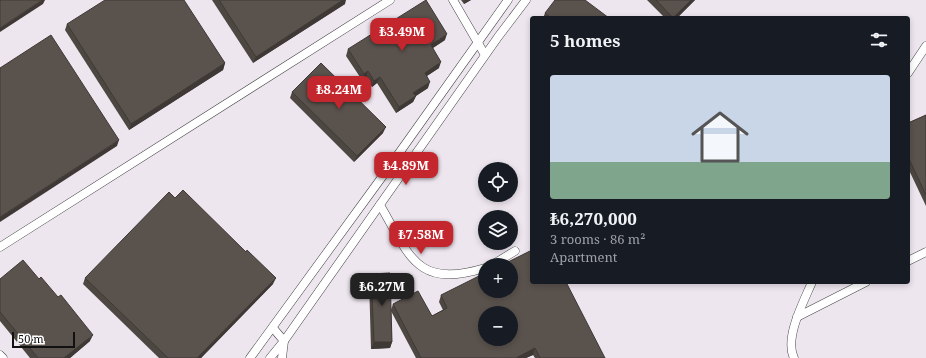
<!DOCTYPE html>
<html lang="en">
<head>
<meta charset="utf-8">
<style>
	:root { --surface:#171b24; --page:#20242c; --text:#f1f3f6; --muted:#9ea1a6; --line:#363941; --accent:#c4262e }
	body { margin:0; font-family:"Noto Serif",serif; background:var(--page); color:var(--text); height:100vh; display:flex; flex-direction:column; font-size:15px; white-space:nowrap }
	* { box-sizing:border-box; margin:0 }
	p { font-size:13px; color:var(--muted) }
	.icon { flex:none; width:22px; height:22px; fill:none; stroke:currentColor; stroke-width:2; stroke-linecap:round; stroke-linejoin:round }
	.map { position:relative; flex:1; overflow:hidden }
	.details { position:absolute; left:530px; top:16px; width:380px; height:268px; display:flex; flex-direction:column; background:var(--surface); border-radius:4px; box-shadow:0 2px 6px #0003 }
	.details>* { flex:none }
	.controls { position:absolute; left:478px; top:162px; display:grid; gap:8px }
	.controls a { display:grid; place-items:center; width:40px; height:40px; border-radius:50%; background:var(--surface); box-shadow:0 2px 6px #0003; font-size:20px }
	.scale { position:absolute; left:12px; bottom:10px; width:63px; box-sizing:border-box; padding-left:4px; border:2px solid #111; border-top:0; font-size:11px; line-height:14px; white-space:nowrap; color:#111; -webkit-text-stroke:3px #fff; paint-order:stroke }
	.price { position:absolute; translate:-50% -34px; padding:0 9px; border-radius:8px; background:var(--accent); color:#fff; font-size:13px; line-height:26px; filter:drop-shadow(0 1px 2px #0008) }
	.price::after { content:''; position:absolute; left:50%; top:24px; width:12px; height:9px; margin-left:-6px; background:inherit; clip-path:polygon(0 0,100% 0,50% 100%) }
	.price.on { background:#222; color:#fff }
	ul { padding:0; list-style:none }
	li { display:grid; align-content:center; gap:8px; height:212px; padding:0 20px }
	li+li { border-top:1px solid var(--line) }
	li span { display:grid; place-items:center; height:124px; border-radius:4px; color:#555 }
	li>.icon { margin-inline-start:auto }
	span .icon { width:72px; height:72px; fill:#fffc; stroke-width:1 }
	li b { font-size:17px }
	h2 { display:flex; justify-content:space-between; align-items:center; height:48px; padding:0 20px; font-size:17px }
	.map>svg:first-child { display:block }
	.industrial { fill:#eee6ef; fill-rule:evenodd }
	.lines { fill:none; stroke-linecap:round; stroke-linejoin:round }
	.minor-casing { stroke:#444; stroke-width:9 }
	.minor { stroke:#fff; stroke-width:8 }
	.wall { fill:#4d4742 }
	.shaded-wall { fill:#3f3936 }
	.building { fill:#5a524d; stroke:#3f3936; fill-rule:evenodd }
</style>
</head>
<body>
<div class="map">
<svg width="926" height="358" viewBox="0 0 926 358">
	<rect width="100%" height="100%" fill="#fffdf5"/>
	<!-- industrial -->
	<path class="industrial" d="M0,0H926V358H0ZM532,18H908V282H532ZM485,169H511V195H485ZM485,217H511V243H485ZM485,265H511V291H485ZM485,313H511V339H485Z"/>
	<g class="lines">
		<defs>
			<g id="minor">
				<path d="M453,0L485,55"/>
				<path d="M908,73L926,46"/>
				<path d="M380,205C410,256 416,289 485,268"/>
				<path d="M0,247L390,0"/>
				<path d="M908,261L926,252"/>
				<path d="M492,265L515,251"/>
				<path d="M797,317L866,282"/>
				<path d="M273,328L284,341L282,358"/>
				<path d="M0,355L3,358"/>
				<path d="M250,358L382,177L508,0"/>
				<path d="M270,358L284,341L498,37L526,0"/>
				<path d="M794,358C784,338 804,301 812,282"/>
			</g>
		</defs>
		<!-- minor casing -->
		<use href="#minor" class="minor-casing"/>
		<!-- minor -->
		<use href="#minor" class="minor"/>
	</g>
	<!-- wall -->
	<g class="wall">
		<path d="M212,0H343L345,4L253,63Z"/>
		<path d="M461,0H471L464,4Z"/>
		<path d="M647,0H695L677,18H665Z"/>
		<path d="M545,13L609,18H543Z"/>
		<path d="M67,24L225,63L223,70L129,130L65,30Z"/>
		<path d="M445,40L433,48L439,68L427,76L428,88L416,96L413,102L396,113L377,83L372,87L366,78L362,80L346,56L348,49Z"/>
		<path d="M292,92L383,133L354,162L290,98Z"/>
		<path d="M926,115V206L908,168V123Z"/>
		<path d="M175,198L273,284L201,358H159L83,284L85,278Z"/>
		<path d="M371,274L391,310L393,304L432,316L443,310L439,302L441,295L605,358H535L533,355L526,358H416L391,311L392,342L390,348L371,349L369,280Z"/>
		<path d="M0,279L90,341L70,358H30L0,321Z"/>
	</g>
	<!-- shaded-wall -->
	<g class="shaded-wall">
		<path d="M42,0H45L43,4L0,32V28Z"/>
		<path d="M343,0H346L345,4L253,63L256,57Z"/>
		<path d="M465,0H471L464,4Z"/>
		<path d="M691,0H695L677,18H673Z"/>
		<path d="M447,34L445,40L428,51L431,45Z"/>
		<path d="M441,62L439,68L422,79L425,73Z"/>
		<path d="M225,63L223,70L129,130L131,124Z"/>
		<path d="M368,71L366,78L362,80L364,74Z"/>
		<path d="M380,77L377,83L372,87L374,81Z"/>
		<path d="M430,82L428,88L411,99L413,93Z"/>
		<path d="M416,96L413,102L396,113L399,107Z"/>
		<path d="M386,127L383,133L354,162L357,156Z"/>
		<path d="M119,140L117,146L0,222V217Z"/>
		<path d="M276,278L273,284L201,358H197Z"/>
		<path d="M93,335L90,341L70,358H64Z"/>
		<path d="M374,342H392L390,348L371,349Z"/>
		<path d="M535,348L533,355L526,358H516Z"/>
	</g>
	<!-- building -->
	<g class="building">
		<path d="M0,0H42L0,28Z"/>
		<path d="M105,0H184L225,63L131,124L67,24Z"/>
		<path d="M219,0H343L256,57Z"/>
		<path d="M426,0L447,34L431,45L441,62L425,73L430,82L413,93L416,96L399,107L380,77L374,81L368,71L364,74L348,49Z"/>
		<path d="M555,0H585L609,18H551L545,13Z"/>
		<path d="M656,0H691L673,18Z"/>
		<path d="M51,35L119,140L0,217V68Z"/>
		<path d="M321,63L386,127L357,156L292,92Z"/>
		<path d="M926,115V195L908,157V123Z"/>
		<path d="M183,190L246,252L247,250L276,278L197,358H168L85,278L169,192L175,198Z"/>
		<path d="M532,250V282H566L605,358H540L535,348L516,358H421L393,304L418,291L432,316L447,308L441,295L485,273V291H511V265H502ZM485,313H511V339H485Z"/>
		<path d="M23,260L39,279L41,277L58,297L61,295L93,335L64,358H38L0,312V279Z"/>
		<path d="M390,273L392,342H374L371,274Z"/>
	</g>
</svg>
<div class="controls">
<a><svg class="icon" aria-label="locate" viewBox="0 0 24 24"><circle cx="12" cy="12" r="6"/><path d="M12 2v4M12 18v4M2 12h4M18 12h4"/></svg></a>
<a><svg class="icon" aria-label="layers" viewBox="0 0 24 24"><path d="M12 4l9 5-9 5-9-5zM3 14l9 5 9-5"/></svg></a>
<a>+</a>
<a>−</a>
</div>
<div class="scale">50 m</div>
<b class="price" style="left:402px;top:52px">₺3.49M</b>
<b class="price" style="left:339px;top:110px">₺8.24M</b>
<b class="price" style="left:406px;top:186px">₺4.89M</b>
<b class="price" style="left:421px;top:255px">₺7.58M</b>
<b class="price on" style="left:382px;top:307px">₺6.27M</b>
<section class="details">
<h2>5 homes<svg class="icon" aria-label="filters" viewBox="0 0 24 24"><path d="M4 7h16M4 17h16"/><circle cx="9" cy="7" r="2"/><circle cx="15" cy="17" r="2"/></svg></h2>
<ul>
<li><span style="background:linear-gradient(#c9d6e8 70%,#7fa58c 0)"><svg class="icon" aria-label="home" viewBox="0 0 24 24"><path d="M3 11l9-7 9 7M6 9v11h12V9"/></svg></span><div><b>₺6,270,000</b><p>3 rooms · 86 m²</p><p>Apartment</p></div></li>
</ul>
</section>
</div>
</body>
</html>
